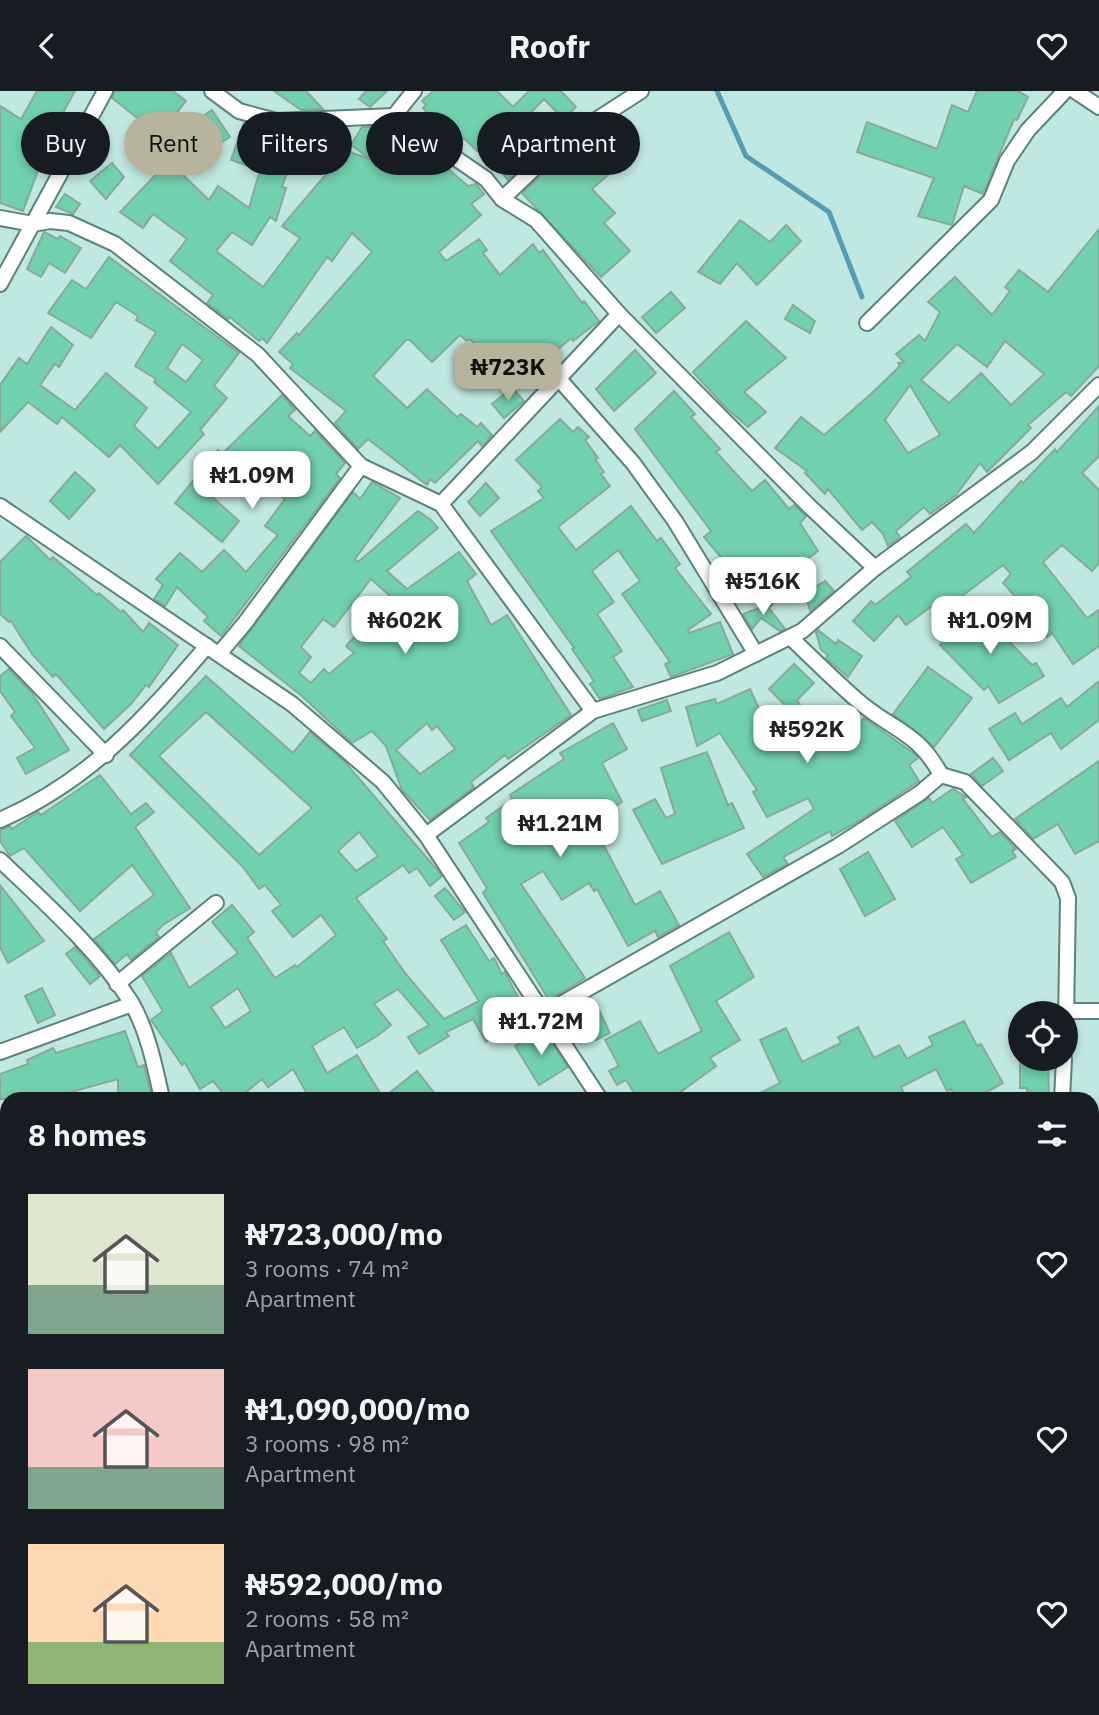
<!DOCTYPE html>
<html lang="en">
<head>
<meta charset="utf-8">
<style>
	:root { --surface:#171b24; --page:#242831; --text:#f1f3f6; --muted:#9ea1a6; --accent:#b7b39d }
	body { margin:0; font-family:"IBM Plex Sans",sans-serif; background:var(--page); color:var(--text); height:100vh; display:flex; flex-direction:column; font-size:26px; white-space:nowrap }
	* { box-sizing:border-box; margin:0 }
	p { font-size:23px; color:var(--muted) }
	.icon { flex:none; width:38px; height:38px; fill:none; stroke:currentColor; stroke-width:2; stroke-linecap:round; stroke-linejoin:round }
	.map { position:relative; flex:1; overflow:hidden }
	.sheet { position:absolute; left:0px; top:1001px; width:1099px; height:623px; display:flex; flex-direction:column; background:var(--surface); border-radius:21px 21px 0 0; box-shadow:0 4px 10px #0003 }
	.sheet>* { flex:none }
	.guide { position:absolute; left:21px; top:21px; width:700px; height:63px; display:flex; gap:14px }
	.buttons { position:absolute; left:1008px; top:910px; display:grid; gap:14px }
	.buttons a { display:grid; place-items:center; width:70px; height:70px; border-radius:50%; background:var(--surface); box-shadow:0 4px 10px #0003; font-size:35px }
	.price { position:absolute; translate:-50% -60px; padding:0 16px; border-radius:14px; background:#fff; color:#222; font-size:23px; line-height:46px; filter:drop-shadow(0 2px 4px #0008) }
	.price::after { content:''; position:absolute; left:50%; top:42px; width:21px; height:16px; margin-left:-10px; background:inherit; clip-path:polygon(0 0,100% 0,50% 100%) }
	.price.current { background:var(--accent); color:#111 }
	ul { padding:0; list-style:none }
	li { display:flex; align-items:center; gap:21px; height:175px; padding:0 28px }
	li span { display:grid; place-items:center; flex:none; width:196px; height:140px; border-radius:0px; color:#555 }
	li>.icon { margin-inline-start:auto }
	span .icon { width:84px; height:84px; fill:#fffc; stroke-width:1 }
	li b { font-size:30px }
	h2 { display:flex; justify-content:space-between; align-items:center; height:84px; padding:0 28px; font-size:30px }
	.chip { padding:0 24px; border-radius:32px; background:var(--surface); box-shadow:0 4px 10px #0003; font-size:24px; line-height:63px }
	.chip.current { background:var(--accent); color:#111 }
	header { display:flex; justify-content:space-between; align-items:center; height:91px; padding:0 28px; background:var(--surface); font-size:32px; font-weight:800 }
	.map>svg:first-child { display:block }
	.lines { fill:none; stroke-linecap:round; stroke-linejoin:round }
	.stream { stroke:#549db4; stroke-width:5 }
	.building { fill:#71d0ad; stroke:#87a99b; stroke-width:2; fill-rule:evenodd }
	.street-casing { stroke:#5c827d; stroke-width:18 }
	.secondary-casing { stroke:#5c827d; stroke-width:24 }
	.street { stroke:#fff; stroke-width:14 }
	.secondary { stroke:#fff; stroke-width:21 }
</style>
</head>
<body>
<header><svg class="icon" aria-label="back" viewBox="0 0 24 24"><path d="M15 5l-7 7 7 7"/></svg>Roofr<svg class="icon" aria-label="heart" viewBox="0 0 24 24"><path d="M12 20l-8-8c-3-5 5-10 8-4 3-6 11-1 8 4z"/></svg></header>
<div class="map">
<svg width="1099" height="1624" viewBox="0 0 1099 1624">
	<rect width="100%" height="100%" fill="#c0e8e2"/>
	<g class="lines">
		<!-- stream -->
		<path class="stream" d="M717,0L746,65L829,121L862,206"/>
	</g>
	<!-- building -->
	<g class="building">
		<path d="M37,0H75L48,49L56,52L46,80L39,77L23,120L0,112V15L21,28Z"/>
		<path d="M115,0H173L186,10L159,44L112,7Z"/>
		<path d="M274,0H306L323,18L301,19Z"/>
		<path d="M366,0H387L370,16L359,8Z"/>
		<path d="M433,0H497L513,16L529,0H561L576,16L563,28L544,8L518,35L540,59L508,89L481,56L477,60L464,47L461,51L450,42L447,44L423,17L426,14L422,10Z"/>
		<path d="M977,0H1018L1028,6L1017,29L1014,28L983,103L964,95L952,134L918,125L934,87L857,61L867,31L937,58L952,14L968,21Z"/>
		<path d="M212,19L230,46L189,72L192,76L184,85L209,109L218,95L249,117L260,79L231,69L244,32L273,42L274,39H286L370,68L351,54L362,36H373L409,63L419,53L468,95L476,93L484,103L471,113L481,124L439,161L446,170L479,148L487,159L483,162L500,184L533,153L539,162L543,159L582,212L584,210L599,230L573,250L571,247L537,277L523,261L514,270L507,262L493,274L470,248L467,250L460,244L432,271L410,249H406L373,285L407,317L427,298L457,326L461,323L477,336L481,332L492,344L482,355L478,350L435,392L430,388L427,394L368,348L358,358L335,332L346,320L290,277L293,273L279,261L297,242L299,244L372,161L352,142L332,170L327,166L267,252L262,247L259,250L230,226L228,228L207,212L213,204L170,170L187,148L153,123L143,137L120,121L186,52L179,41ZM294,61L328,81L282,135L300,147L263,196L216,160L232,141L252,154L270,126L276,130L286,97L282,96Z"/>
		<path d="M601,44L624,70L592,98L615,122L604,132L630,160L601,186L522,102L553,73L560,69L568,74Z"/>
		<path d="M112,72L124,86L106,108L90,90Z"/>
		<path d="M65,103L80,113L73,123L56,116Z"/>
		<path d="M740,129L770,151L786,134L801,150L757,194L737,172L720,193L698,181Z"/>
		<path d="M1099,138V275L1071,305L1066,301L1028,334L1031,337L987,381L980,372L956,404L930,423L924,416L896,440L900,446L888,455L883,443L872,431L862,439L828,398L825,403L805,382L807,380L775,357L801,326L824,344L872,302L900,275L898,272L904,271L896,263L919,244L925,250L940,221L928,211L955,186L992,224L1010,200L1005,196L1019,179L1048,201ZM1005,250L1044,283L1011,314L981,282L949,312L921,289L957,253L987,276ZM910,294L940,344L908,362L885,329Z"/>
		<path d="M44,141L58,148L60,145L81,157L65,182L49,172L41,186L27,178Z"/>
		<path d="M109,166L239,262L214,295L227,307L200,339L204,343L158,393L120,354L109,366L62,326L57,333L28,311L0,341V294L19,267L27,273L51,236L73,254L59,276L55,273L40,294L75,319L106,282L147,317L134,335L158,358L191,321L154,291L156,288L135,275L156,241L136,229L138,225L116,211L91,247L48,222L72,189L86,198ZM182,253L203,269L186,291L167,277Z"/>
		<path d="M671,201L685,217L656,242L642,226Z"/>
		<path d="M793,214L815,230L810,242L785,228Z"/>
		<path d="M746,230L786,267L744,301L766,321L748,336L726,317L693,281Z"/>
		<path d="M635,259L656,282L614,320L596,298Z"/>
		<path d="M512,297L524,310L504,327L492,313Z"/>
		<path d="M674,300L695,323L691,326L720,358L716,361L752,400L765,389L789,418L794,414L806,425L800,432L818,460L783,486L778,479L734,508L719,483L730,477L704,446L711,440L635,338Z"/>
		<path d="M282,304L295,319L288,325L310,345L315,340L345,372L336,383L340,387L221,545L204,530L208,526L177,496L165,515L154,508L163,494L156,488L180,462L202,481L224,459L246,481L278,444L265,435L285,408L277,402L282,397L246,365L211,405L239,430L222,451L175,412L218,359L222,363Z"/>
		<path d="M1099,315V365L1082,382L1099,399V472L1092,480L1062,454L1043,471L1087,527L1099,519V555L1073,573L1052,542L1047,546L1028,510L1024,515L1003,492L1011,483L1003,474L938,523L932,515L906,534L898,524L874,550L853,530L871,510L875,514L911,486L907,481L966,433L974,442L1021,390L1023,392L1055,358L1057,361Z"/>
		<path d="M560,328L573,341L578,336L589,346L585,349L598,367L595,368L604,381L601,383L610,395L558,436L576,459L631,415L657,450L661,447L680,473L675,477L711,523L688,539L689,542L720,531L733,563L671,586L665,573L670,571L622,503L640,490L618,459L592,480L614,511L597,523L622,560L613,566L633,596L600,608L590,593L594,590L572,558L574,557L491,440L544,407L538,400L542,396L516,369Z"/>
		<path d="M75,381L95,399L69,428L50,410Z"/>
		<path d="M372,391L400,407L355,468L358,471L418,420L431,429L438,437L387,480L407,498L459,461L476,483L467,490L491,534L507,524L571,624L508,668L505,664L471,691L474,696L430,729L402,699L386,655L372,640L352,652L302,605L239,555L353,401L360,408ZM371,488L398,512L375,538L368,532L346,555L354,562L329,583L324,578L311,592L299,582L311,566L301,556L323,528L334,536ZM427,632L432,639L437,635L455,658L420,683L396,659Z"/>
		<path d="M486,392L499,407L480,425L468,411Z"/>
		<path d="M26,445L50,469L53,466L97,504L99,502L121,521L123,519L143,541L149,532L178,554L149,596L146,594L131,613L104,638L56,583L53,586L32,563L11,530L9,531L0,523V471Z"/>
		<path d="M825,490L834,500L810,520L805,502Z"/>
		<path d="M773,512L769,517L785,538L780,540L761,527L752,538L743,523Z"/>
		<path d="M981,514L1002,535L998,539L1032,574L1036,572L1044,585L999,612L988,595L984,599L940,554Z"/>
		<path d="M818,539L836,553L838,549L862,565L848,586L826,567L828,564L821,559L816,541Z"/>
		<path d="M794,573L814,592L797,609L811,633L837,615L854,636L864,627L916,664L918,667L909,674L919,690L861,729L832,745L830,740L783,766L788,773L763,786L747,763L814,718L808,707L767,726L753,701L757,699L720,642L697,655L686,616L715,608L717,613L750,598L771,643L798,627L769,598Z"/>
		<path d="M928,576L972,607L934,656L893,623Z"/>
		<path d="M9,578L32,602L69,659L26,683L17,667L35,657L11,625L15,621L0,600V585Z"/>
		<path d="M206,585L293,662L310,641L345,671L438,780L442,785L430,795L417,777L409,782L403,774L356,807L387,848L383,850L405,882L444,928L479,910L441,849L466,834L489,870L494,867L502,883L505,881L527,924L486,951L473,928L446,941L449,945L419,963L408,946L429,934L398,898L374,913L391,934L377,945L357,957L344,936L312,955L327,982L357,964L383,1007L417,980L439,1008H310L293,978L268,996L262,988L238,1008H228L213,990L200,998L185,972L182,974L151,929L163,920L142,885L171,862L189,897L238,862L212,831L232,814L254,841L247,847L275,887L295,874L297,876L336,844L321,824L293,846L272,820L281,814L265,794L259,798L243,776L130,664ZM206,621L312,717L259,764L159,665ZM359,741L378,765L356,780L338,760ZM238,897L251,920L225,937L211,916Z"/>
		<path d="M1099,590V629L1061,658L1051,642L1009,669L989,638L1015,622L1022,633L1061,607L1067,616Z"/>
		<path d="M667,609L671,620L642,630L638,619Z"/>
		<path d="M613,632L627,658L602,672L622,711L591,730L635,814L660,800L679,834L658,846L655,840L628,855L597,798L594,800L589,792L562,809L543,780L521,793L585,887L549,909L483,802L487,797L459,752L489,731L486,727L512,709L510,704L564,668L560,662Z"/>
		<path d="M707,661L728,714L732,712L744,737L662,773L633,719L655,708L666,727L675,723L661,677Z"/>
		<path d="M993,667L1003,680L982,695L971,683Z"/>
		<path d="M1099,670V750L1075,763L1058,733L1033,748L1015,728Z"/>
		<path d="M100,684L131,723L146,712L154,721L135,736L190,817L163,834L156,841L159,846L131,869L127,863L115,873L94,848L154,804L132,774L80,820L24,757L10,765L0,750V739L10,735L12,738L38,721L41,724Z"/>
		<path d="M953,698L966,706L963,708L992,746L1000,741L1016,758L1012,760L1016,766L971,792L956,768L963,764L943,736L912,756L895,730L929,707L932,712Z"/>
		<path d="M868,761L895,808L865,825L840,778Z"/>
		<path d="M0,794L44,850L8,872L0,856Z"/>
		<path d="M445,797L465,821L454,829L435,805Z"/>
		<path d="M729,841L754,886L716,910L740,949L710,967L716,975L671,1008H638L626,989L617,994L609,980L619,975L605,949L640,930L658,963L702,940L670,875Z"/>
		<path d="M75,856L100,885L90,893L66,863Z"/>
		<path d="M42,897L55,924L38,932L25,905Z"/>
		<path d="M596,913L610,942L596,949L592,942L575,952L561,931Z"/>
		<path d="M964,930L977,955L981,953L1003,992L974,1008H957L951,998L947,1000L936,978L901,996L906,1008H748L780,992L760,949L786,937L802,971L841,952L838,946L858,936L874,967L899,954L907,968L933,954L929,946Z"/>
		<path d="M125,940L138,976L144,974L152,1008H118V988L71,1001L72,1008H0V983L28,973L27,969L53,957L56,962Z"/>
		<path d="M544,940L568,976L539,994L515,955Z"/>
		<path d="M1020,968H1048L1049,1008H1027V997H1020Z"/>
	</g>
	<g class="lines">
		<defs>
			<g id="street">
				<path d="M212,0L239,20L276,30L394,25L486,88L502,108L536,129L619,223L809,415L875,477"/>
				<path d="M1075,0L1099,16"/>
				<path d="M394,25L414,0"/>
				<path d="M502,108L562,51L641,0"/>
				<path d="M0,127L33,133L50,130L69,132L115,153L258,264L361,375L441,413L593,620"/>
				<path d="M0,193L105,0"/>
				<path d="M867,232L991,109L1007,70L1028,39L1065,0"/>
				<path d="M560,289L633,372L675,430L756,563"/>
				<path d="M441,413L619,223"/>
				<path d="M0,415L292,613L383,691L426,744L600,1008"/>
				<path d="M790,546C812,567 834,589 857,609C891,639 918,640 941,684"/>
				<path d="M0,555L106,664"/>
				<path d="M219,563L245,532L361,375"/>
				<path d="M0,729C90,690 145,627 207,555"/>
				<path d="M426,744L593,620L717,582L802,540L875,477L1032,361L1099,294"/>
				<path d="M0,769C45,812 97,858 131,911C148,940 155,976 162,1008"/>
				<path d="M117,893L216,812"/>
				<path d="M1066,920H1099"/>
				<path d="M545,922L838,755L920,702L941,684L965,691L1062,791L1068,807L1066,930"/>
				<path d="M0,961L132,913"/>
				<path d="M1062,1008L1064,968"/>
				<path d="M1092,1333L1099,1342"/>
				<path d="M1092,1374L1099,1369"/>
				<path d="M418,1617L422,1624"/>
				<path d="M920,1617L925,1624"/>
				<path d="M683,1624L692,1617"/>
			</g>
			<g id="secondary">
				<path d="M1092,1085L1099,1084"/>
				<path d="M0,1168L7,1167"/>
				<path d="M1092,1449L1099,1456"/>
			</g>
		</defs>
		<!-- street casing -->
		<use href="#street" class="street-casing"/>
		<!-- secondary casing -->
		<use href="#secondary" class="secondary-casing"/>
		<!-- street -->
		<use href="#street" class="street"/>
		<!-- secondary -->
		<use href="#secondary" class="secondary"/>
	</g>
</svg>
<div class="buttons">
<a><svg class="icon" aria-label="locate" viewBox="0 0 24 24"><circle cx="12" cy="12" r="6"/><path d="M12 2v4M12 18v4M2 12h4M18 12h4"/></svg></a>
</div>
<b class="price current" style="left:508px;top:312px">₦723K</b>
<b class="price" style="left:252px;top:420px">₦1.09M</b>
<b class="price" style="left:763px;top:526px">₦516K</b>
<b class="price" style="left:405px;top:565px">₦602K</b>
<b class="price" style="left:990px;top:565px">₦1.09M</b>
<b class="price" style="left:807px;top:674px">₦592K</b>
<b class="price" style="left:560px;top:768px">₦1.21M</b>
<b class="price" style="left:541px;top:966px">₦1.72M</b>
<div class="guide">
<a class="chip">Buy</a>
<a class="chip current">Rent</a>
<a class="chip">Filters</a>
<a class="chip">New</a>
<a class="chip">Apartment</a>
</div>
<section class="sheet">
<h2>8 homes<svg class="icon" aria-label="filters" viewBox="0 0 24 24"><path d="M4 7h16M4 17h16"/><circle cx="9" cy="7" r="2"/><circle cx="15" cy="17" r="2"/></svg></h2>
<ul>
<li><span style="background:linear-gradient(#dfe7d0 65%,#7fa58c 0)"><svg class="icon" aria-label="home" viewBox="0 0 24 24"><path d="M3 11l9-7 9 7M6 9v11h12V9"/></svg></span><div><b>₦723,000/mo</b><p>3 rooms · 74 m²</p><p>Apartment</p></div><svg class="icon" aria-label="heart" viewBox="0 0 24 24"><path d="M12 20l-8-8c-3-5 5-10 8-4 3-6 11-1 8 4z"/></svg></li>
<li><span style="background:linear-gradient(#f6c9c9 70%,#7fa58c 0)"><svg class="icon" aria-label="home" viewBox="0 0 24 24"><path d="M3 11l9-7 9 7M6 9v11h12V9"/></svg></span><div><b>₦1,090,000/mo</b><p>3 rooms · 98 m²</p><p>Apartment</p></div><svg class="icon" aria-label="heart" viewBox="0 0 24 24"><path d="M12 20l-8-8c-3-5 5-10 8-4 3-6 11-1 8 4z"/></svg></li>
<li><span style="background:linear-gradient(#ffd9b3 70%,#8fb573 0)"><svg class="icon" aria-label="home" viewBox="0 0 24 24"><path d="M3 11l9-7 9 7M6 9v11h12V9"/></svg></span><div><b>₦592,000/mo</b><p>2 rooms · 58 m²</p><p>Apartment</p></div><svg class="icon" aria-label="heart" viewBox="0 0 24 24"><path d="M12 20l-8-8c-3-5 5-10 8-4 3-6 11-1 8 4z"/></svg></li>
</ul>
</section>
</div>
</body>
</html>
